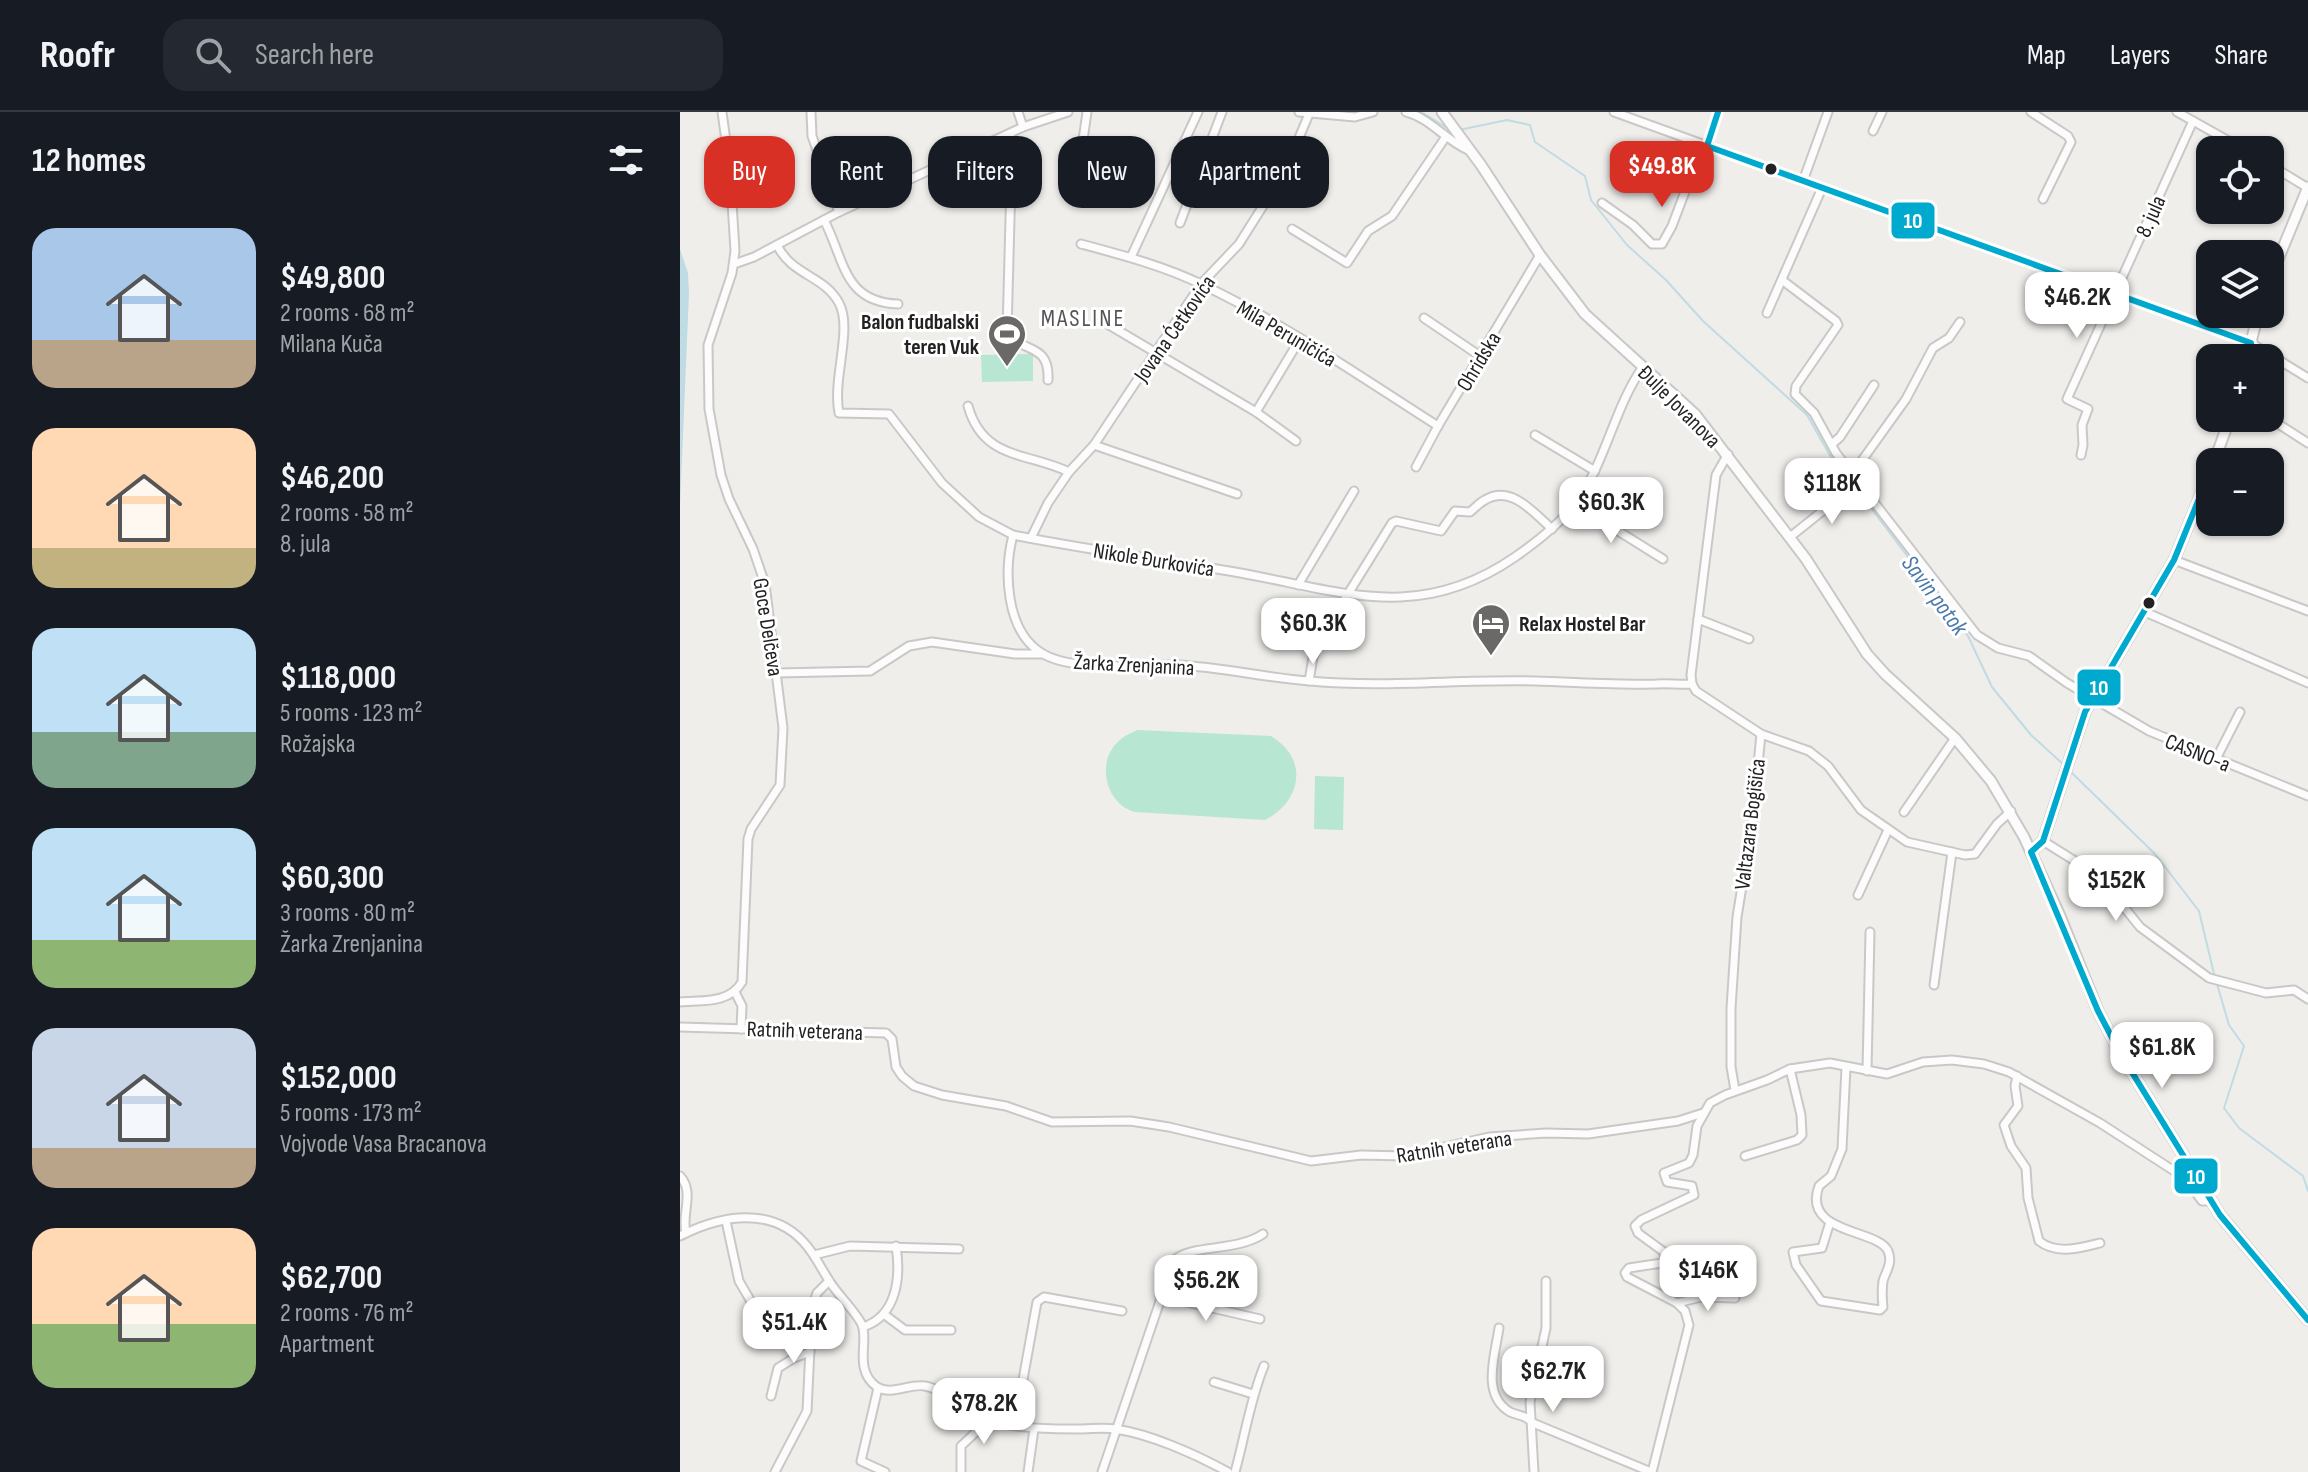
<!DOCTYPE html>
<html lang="en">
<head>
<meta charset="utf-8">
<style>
	:root { --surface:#171b24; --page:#242831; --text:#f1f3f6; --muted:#9ea1a6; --line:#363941; --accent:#d93025 }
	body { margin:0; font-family:"Sofia Sans Condensed",sans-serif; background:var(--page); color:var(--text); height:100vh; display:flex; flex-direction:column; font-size:30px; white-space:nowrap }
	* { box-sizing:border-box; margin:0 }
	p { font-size:26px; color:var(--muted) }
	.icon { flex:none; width:44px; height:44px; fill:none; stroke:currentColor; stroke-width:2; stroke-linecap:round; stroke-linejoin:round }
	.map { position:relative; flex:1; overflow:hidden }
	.sheet { display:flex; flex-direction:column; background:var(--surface); width:680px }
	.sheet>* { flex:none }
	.top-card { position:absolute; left:24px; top:24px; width:760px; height:72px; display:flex; gap:16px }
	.controls { position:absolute; left:1516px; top:24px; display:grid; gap:16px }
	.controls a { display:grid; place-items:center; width:88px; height:88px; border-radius:16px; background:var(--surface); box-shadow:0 2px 6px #0004; font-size:40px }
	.price { position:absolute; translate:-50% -68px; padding:0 18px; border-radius:16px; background:#fff; color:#222; font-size:26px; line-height:52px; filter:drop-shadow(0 2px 4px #0008) }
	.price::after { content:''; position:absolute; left:50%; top:48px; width:24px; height:18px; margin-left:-12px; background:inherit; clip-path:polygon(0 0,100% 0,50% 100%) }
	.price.active { background:var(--accent); color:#fff }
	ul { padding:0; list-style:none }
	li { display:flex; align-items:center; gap:24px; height:200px; padding:0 32px }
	li span { display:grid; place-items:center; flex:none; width:224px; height:160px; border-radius:24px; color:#555 }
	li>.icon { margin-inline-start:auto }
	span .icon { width:96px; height:96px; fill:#fffc; stroke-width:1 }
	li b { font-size:34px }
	h2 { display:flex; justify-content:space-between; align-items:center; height:96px; padding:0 32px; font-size:34px }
	.pill { padding:0 28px; border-radius:24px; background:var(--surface); box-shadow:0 2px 6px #0004; font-size:28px; line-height:72px }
	.pill.active { background:var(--accent); color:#fff }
	header { display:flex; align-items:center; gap:48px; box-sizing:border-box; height:112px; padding:0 40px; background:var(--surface); border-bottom:2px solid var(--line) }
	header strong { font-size:38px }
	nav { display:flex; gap:44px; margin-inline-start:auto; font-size:28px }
	.search { width:560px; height:72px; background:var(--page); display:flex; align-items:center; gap:20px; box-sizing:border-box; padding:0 28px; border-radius:24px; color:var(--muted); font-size:30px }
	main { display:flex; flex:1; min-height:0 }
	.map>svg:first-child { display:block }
	.pitch { fill:#b7e6d2 }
	.water { fill:#bfdbe3 }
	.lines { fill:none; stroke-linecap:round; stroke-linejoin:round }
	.stream { stroke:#bfdbe3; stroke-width:2 }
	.minor-casing { stroke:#c9c8c7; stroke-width:11 }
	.tertiary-casing { stroke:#c9c8c7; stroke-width:13 }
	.minor { stroke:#fdfcfc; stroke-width:7 }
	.tertiary { stroke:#fdfcfc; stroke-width:9 }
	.bus-1-casing { stroke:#fff; stroke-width:12 }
	.bus-1 { stroke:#00a9ce; stroke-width:6 }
	.bus-dot { fill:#222; stroke:#fff; stroke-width:3 }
	.labels { text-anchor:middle; stroke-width:6; stroke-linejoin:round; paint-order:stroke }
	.street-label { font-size:22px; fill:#222; stroke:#fff }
	.poi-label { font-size:22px; font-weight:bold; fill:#222; stroke:#fff; text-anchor:end }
	.neighbourhood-label { font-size:24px; letter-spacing:2px; fill:#555; stroke:#fff }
	.water-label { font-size:24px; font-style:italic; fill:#4a7aab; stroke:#fff }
	.line-badge { stroke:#fff; stroke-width:3 }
	.badge-label { font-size:22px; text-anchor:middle; font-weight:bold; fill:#fff }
</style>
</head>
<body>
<header>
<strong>Roofr</strong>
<div class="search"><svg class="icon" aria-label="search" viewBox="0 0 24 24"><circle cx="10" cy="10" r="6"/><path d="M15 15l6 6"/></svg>Search here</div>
<nav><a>Map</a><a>Layers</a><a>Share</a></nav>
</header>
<main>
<section class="sheet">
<h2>12 homes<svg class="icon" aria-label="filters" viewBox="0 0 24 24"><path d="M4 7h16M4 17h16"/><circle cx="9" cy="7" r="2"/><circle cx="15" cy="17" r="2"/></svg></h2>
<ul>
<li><span style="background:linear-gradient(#a9c7e8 70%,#b9a48a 0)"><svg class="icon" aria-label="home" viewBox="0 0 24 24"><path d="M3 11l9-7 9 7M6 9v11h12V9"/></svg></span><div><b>$49,800</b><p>2 rooms · 68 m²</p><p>Milana Kuča</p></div></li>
<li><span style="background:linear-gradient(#ffd9b3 75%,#c2b280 0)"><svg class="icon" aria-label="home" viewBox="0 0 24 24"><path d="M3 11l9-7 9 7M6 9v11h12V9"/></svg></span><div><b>$46,200</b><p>2 rooms · 58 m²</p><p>8. jula</p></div></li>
<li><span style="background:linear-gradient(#bfe0f5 65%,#7fa58c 0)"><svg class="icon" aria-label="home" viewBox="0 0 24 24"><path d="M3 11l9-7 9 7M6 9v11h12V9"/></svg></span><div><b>$118,000</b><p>5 rooms · 123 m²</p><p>Rožajska</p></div></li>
<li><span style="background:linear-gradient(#bfe0f5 70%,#8fb573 0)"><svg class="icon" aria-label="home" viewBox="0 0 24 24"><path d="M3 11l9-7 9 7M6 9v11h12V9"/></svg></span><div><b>$60,300</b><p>3 rooms · 80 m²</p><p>Žarka Zrenjanina</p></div></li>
<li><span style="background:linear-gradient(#c9d6e8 75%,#b9a48a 0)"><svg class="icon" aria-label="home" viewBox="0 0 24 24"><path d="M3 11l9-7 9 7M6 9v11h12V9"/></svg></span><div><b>$152,000</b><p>5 rooms · 173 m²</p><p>Vojvode Vasa Bracanova</p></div></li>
<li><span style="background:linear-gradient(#ffd9b3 60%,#8fb573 0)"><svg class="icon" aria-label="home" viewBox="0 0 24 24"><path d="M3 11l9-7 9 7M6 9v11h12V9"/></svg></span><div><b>$62,700</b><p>2 rooms · 76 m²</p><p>Apartment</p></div></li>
</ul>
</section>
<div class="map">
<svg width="1628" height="1360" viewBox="0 0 1628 1360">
	<rect width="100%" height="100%" fill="#f0eeeb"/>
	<!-- pitch -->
	<g class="pitch">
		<path d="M353,242V269L302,270L301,243Z"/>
		<path d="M457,618L591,624C629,647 622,689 585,708L455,700C425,692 415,648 440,628C444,624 451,621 457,618Z"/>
		<path d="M635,664L664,665L663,718L634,717Z"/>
	</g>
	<!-- water -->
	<path class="water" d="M0,137L8,161L9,181L0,394Z"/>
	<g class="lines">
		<!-- stream -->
		<g class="stream">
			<path d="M741,0L769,17"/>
			<path d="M779,18L827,8L850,13L855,30L905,64L911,88L947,133L986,168L1023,209L1127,303L1152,347L1171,370"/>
			<path d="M1175,375L1288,524L1312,575L1351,623L1384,653"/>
			<path d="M1391,660L1475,742L1519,799L1535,866"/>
			<path d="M1537,872L1549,913L1564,934L1544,996L1559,1016L1623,1064L1628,1079"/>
		</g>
		<defs>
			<g id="minor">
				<path d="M131,0L132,24L159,100"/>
				<path d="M338,0L343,15"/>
				<path d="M619,0L675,5L693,0"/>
				<path d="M726,0C750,6 765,28 788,38"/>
				<path d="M934,0L1571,231L1628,266"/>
				<path d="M1351,0L1388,24L1391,30L1363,87"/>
				<path d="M1497,0L1565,38"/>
				<path d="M1193,19L1202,0"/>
				<path d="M330,22L332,32L327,220C342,242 370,230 368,268"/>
				<path d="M1027,34L1038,0"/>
				<path d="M1590,53L1628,76"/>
				<path d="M398,63L407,0"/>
				<path d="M1123,69L1148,0"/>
				<path d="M922,91L953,113L972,132H982L992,114L1023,32"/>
				<path d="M144,108C165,148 163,190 218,192"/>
				<path d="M500,111L542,0"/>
				<path d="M612,117L667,151L688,119L712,104L765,26"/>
				<path d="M401,132C442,143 484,154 523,173C605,212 681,265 758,314"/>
				<path d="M97,133C112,164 144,163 159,191C173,217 152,267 159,301L209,302L262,371L299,405L333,423C404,437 477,447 549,459C657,477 735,514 835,445C855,431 875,416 891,397C925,356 932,300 962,256"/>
				<path d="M451,145L518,0"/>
				<path d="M54,152L74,145L159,100L343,15L388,0"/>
				<path d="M1102,168L1156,209L1158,213L1116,274L1115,282L1134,301L1156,341L1297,523L1318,536L1349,544L1387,571L1469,619L1628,684"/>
				<path d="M1087,201L1142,76"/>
				<path d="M744,206L800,244"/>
				<path d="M429,213L576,300L616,329"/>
				<path d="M1537,219L1544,202"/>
				<path d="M288,294C303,348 347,340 389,360"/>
				<path d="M576,300L620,227"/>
				<path d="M1589,306L1628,331"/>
				<path d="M855,323L915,359"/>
				<path d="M1152,332L1160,325L1194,273"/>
				<path d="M414,333L557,382"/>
				<path d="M1048,342L1036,363L1011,563L1012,572L1016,579L1081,622L1129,639L1148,654L1181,698L1227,730L1285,743L1295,742L1317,712L1331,699"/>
				<path d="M1401,343L1403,333L1402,313L1408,297L1387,287L1513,9"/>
				<path d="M736,355L758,314L860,143"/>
				<path d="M1173,361L1226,287L1253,236L1269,226L1280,210"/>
				<path d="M895,392L983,447"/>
				<path d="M333,423C324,458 325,517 360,540C391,561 461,552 498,553C542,555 586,566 630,569C705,576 780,567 855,569C895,570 935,573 976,572C988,571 1000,573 1012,572"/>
				<path d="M1110,425L1180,369"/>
				<path d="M351,426L368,391L389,360L414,333L521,172L559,132L605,59L629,2"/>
				<path d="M1494,448L1628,499"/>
				<path d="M618,473L674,379"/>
				<path d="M1465,500L1628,571"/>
				<path d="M1018,507L1069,527"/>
				<path d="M97,561L190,559L229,534L252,530L335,542H361"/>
				<path d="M629,569L633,545L640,527L712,411L716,409L761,419L775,399L790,400C795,396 799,391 805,388C831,372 854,401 872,417"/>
				<path d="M1536,647L1560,600"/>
				<path d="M1224,700L1275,626"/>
				<path d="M1363,729L1419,764L1460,815L1529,866L1586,881L1614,878L1628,887"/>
				<path d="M1178,783L1208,718"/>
				<path d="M1254,873L1272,740"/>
				<path d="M55,880L62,894L61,917"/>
				<path d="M0,890C22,888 49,892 62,870L68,727L71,717L100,673L103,616L85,472L73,437L49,387L41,363L29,297L28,233L52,161L55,139L50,58L42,0"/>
				<path d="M0,915L206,921L212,927L216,955L222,964L234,974L262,983L326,994L372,1010L450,1009L489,1015L631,1049L681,1043L725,1044L809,1025L866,1021L908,1022L998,1009L1023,1001"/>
				<path d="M1187,959L1190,820"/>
				<path d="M1337,964L1335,974L1338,994L1324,1013L1331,1034L1346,1056L1348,1086L1359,1129C1377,1143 1400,1136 1420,1131"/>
				<path d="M1055,978L1051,955V896L1057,805L1072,713L1081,622"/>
				<path d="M1065,1044L1117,1028L1122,1023L1121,1003L1110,957"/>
				<path d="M0,1064C15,1080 1,1102 6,1121"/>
				<path d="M46,1109L59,1169L73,1193"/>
				<path d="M1150,1110L1142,1136L1113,1140L1116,1153L1141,1189L1200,1198L1203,1195C1202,1186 1202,1177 1203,1169C1206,1159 1213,1151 1208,1139C1199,1117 1121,1122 1139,1074L1151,1064L1162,1037L1166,955"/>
				<path d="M0,1124C41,1103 94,1093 127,1134C136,1145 142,1158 150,1170C158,1183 177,1201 182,1213C189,1229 173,1258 197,1275C211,1284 230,1271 245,1274C266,1278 283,1298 303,1306C333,1317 367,1317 399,1317C411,1317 424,1315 435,1317C471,1322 517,1343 548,1360"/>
				<path d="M134,1143L170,1134L279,1137"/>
				<path d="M480,1184L580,1207"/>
				<path d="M997,1191L1021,1185L1055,1186"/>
				<path d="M205,1203L225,1218H271"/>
				<path d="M183,1215C217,1204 221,1165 216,1134"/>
				<path d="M819,1216C815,1244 801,1283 830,1300C839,1304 846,1303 853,1311L971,1360"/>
				<path d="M534,1270L573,1282"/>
				<path d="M198,1276L181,1349L205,1360"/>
				<path d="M91,1284L98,1256L114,1246L130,1240"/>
				<path d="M335,1312L357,1190L364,1185L442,1199"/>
				<path d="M95,1360L127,1299L132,1195L137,1181L149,1169"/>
				<path d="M281,1360V1334L296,1320L303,1306"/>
				<path d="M348,1360L354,1317"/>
				<path d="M422,1360L494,1148C512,1132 556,1140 583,1122"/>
				<path d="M555,1360C565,1324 570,1288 584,1254"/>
				<path d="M854,1360L850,1290L866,1216V1169"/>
				<path d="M972,1360L1009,1213L1005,1199L997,1191L947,1165L945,1161L949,1156L982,1151L985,1148L984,1140L958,1121L955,1114L961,1108L1014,1083L1012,1074L987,1070L984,1061L1009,1051L1013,1043L1017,1014L1030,991L1045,983L1087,968L1110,957L1150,951L1207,962L1243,950L1272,948L1304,952L1329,960L1420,1011L1505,1066L1522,1089H1532"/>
			</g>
			<g id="tertiary">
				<path d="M762,0L801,53L860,143L905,202L1015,302L1126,447L1187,542L1205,562L1275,626L1311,669L1344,725L1380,804L1418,899L1440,941L1540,1103L1628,1208"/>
				<path d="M1590,167L1628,75"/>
				<path d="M1567,246L1578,202"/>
				<path d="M1534,350L1550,306"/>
				<path d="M1351,740L1363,729L1405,600L1494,448L1530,360"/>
			</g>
		</defs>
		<!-- minor casing -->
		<use href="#minor" class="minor-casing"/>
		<!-- tertiary casing -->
		<use href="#tertiary" class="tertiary-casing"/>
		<!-- minor -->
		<use href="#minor" class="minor"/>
		<!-- tertiary -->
		<use href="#tertiary" class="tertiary"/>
		<defs>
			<g id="bus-1">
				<path d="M1038,0L1027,34L1571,231L1567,246"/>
				<path d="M1530,360L1494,448L1405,600L1363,729L1351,740L1418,899L1440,941L1540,1103L1628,1208"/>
			</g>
		</defs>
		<!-- bus-1 casing -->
		<use href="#bus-1" class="bus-1-casing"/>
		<!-- bus-1 -->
		<use href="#bus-1" class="bus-1"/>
	</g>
	<!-- icons -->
	<defs>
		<symbol id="stadium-pin" viewBox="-11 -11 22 30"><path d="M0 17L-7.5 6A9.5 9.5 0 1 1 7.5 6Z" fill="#6a6968" stroke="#fff"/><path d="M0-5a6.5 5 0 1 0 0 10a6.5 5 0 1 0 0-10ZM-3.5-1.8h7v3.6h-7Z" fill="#fff"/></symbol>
		<symbol id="hotel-pin" viewBox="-11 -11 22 30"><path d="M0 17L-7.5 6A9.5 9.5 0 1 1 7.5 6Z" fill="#6a6968" stroke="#fff"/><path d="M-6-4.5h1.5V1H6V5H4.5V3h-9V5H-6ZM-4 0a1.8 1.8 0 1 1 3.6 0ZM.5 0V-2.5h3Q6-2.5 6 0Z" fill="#fff"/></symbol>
	</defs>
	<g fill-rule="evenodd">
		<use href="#stadium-pin" x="305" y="200" width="44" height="60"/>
		<use href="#hotel-pin" x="789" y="489" width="44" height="60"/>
	</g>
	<!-- markers -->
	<g class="bus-dot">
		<circle cx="1091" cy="57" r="7"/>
		<circle cx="1469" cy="491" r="7"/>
	</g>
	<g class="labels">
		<!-- street labels -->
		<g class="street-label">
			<text transform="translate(1470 104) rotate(-66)" y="8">8. jula</text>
			<text transform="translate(494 216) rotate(-55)" y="8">Jovana Ćetkovića</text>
			<text transform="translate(607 221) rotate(30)" y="8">Mila Peruničića</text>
			<text transform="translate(798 249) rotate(-59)" y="8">Ohridska</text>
			<text transform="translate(1000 294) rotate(45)" y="8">Đulje Jovanova</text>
			<text transform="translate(474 447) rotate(9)" y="8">Nikole Đurkovića</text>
			<text transform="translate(89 515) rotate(81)" y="8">Goce Delčeva</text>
			<text transform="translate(454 552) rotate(3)" y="8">Žarka Zrenjanina</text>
			<text transform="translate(1518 640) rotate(22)" y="8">CASNO-a</text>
			<text transform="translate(1069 712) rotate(-83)" y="8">Valtazara Bogišića</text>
			<text transform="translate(125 918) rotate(2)" y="8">Ratnih veterana</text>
			<text transform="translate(774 1034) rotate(-9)" y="8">Ratnih veterana</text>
		</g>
		<!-- poi labels -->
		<g class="poi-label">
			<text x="299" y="217">Balon fudbalski<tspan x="299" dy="25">teren Vuk</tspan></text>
			<text x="839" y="519" text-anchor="start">Relax Hostel Bar</text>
		</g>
		<!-- neighbourhood labels -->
		<g class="neighbourhood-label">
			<text x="403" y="214">MASLINE</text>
		</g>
		<!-- water labels -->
		<g class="water-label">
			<text transform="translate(1255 483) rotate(53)" y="8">Savin potok</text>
		</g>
	</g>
	<g class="line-badge">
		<rect x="1210" y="89" width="46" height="39" rx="8" fill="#00a9ce"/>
		<rect x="1396" y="556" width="46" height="39" rx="8" fill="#00a9ce"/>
		<rect x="1493" y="1045" width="46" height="38" rx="8" fill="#00a9ce"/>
	</g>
	<g class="badge-label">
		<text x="1233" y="116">10</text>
		<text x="1419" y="583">10</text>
		<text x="1516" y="1072">10</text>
	</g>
</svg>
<div class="controls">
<a><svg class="icon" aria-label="locate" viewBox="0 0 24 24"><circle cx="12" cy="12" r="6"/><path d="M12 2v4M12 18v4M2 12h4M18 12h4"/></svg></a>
<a><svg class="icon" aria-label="layers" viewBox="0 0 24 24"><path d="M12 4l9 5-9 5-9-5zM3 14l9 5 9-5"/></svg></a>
<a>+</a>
<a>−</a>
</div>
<b class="price active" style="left:982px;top:97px">$49.8K</b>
<b class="price" style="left:1397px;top:228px">$46.2K</b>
<b class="price" style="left:1152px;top:414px">$118K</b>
<b class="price" style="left:931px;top:433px">$60.3K</b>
<b class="price" style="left:633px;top:554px">$60.3K</b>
<b class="price" style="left:1436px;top:811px">$152K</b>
<b class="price" style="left:1482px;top:978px">$61.8K</b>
<b class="price" style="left:1028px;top:1201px">$146K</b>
<b class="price" style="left:526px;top:1211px">$56.2K</b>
<b class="price" style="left:114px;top:1253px">$51.4K</b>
<b class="price" style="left:873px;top:1302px">$62.7K</b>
<b class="price" style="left:304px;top:1334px">$78.2K</b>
<div class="top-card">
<a class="pill active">Buy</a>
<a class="pill">Rent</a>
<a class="pill">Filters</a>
<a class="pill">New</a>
<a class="pill">Apartment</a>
</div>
</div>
</main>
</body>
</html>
